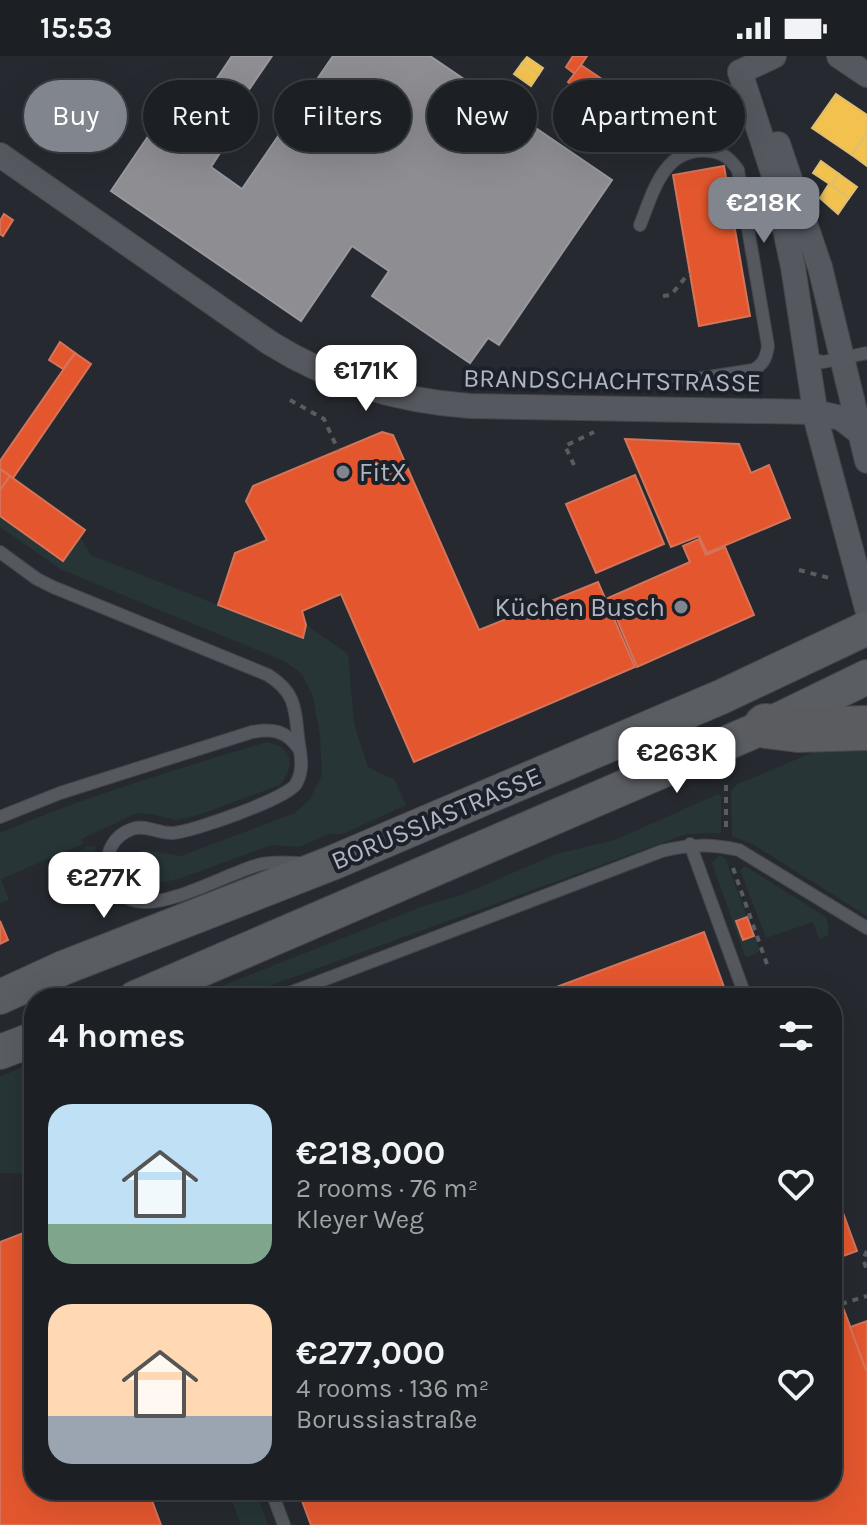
<!DOCTYPE html>
<html lang="en">
<head>
<meta charset="utf-8">
<style>
	:root { --surface:#1c2024; --page:#25282c; --text:#f1f3f6; --muted:#a0a3a6; --line:#3a3e41; --accent:#80858e }
	body { margin:0; font-family:Karla,sans-serif; background:var(--page); color:var(--text); height:100vh; display:flex; flex-direction:column; font-size:30px; white-space:nowrap }
	* { box-sizing:border-box; margin:0 }
	p { font-size:26px; color:var(--muted) }
	.icon { flex:none; width:44px; height:44px; fill:none; stroke:currentColor; stroke-width:2; stroke-linecap:round; stroke-linejoin:round }
	.map { position:relative; flex:1; overflow:hidden }
	.drawer { position:absolute; left:24px; top:932px; width:818px; height:512px; display:flex; flex-direction:column; background:var(--surface); border-radius:32px; box-shadow:0 8px 32px #0002,0 0 0 2px var(--line) }
	.drawer>* { flex:none }
	.guide { position:absolute; left:24px; top:24px; width:820px; height:72px; display:flex; gap:16px }
	.price { position:absolute; translate:-50% -68px; padding:0 18px; border-radius:16px; background:#fff; color:#222; font-size:26px; line-height:52px; filter:drop-shadow(0 2px 4px #0008) }
	.price::after { content:''; position:absolute; left:50%; top:48px; width:24px; height:18px; margin-left:-12px; background:inherit; clip-path:polygon(0 0,100% 0,50% 100%) }
	.price.selected { background:var(--accent); color:#fff }
	ul { padding:0; list-style:none }
	li { display:flex; align-items:center; gap:24px; height:200px; padding:0 24px }
	li span { display:grid; place-items:center; flex:none; width:224px; height:160px; border-radius:24px; color:#555 }
	li>.icon { margin-inline-start:auto }
	span .icon { width:96px; height:96px; fill:#fffc; stroke-width:1 }
	li b { font-size:34px }
	h2 { display:flex; justify-content:space-between; align-items:center; height:96px; padding:0 24px; font-size:34px }
	.tag { padding:0 28px; border-radius:36px; background:var(--surface); box-shadow:0 8px 32px #0002,0 0 0 2px var(--line); font-size:28px; line-height:72px }
	.tag.selected { background:var(--accent); color:#fff }
	.status { display:flex; justify-content:space-between; align-items:center; height:56px; padding:0 40px; background:var(--surface); direction:ltr }
	.status svg { height:22px; fill:currentColor }
	.map>svg:first-child { display:block }
	.green { fill:#273536 }
	.homes { fill:#f2c14e; stroke:#debe70; stroke-width:2 }
	.shops { fill:#e4572e; stroke:#d4745a; stroke-width:2 }
	.industry { fill:#8d8d92; stroke:#9899a0; stroke-width:2 }
	.lines { fill:none; stroke-linecap:round; stroke-linejoin:round }
	.service-casing { stroke:#424549; stroke-width:14 }
	.minor-casing { stroke:#424549; stroke-width:26 }
	.secondary-casing { stroke:#44464d; stroke-width:36 }
	.motorway-casing { stroke:#43464b; stroke-width:46 }
	.path { stroke:#595d62; stroke-width:4; stroke-dasharray:6 6; stroke-linecap:butt }
	.service { stroke:#55585f; stroke-width:12 }
	.minor { stroke:#55585f; stroke-width:24 }
	.secondary { stroke:#5a5d62; stroke-width:34 }
	.motorway { stroke:#5a5c5f; stroke-width:44 }
	.poi-dot { fill:#80858e; stroke:#1b2029; stroke-width:3 }
	.labels { text-anchor:middle; stroke-width:8; stroke-linejoin:round; paint-order:stroke }
	.street-label { font-size:26px; fill:#b0b6c1; stroke:#1b2029 }
	.poi-label { font-size:26px; fill:#b0b6c1; stroke:#1b2029; text-anchor:start }
</style>
</head>
<body>
<div class="status"><b>15:53</b><svg viewBox="0 0 49 12"><path d="M0 12V9h3v3zM5 12V6h3v6zM10 12V3h3v9zM15 12V0h3v12zM26 1h20v11H26zM47 4h2v5h-2z"/></svg></div>
<div class="map">
<svg width="867" height="1469" viewBox="0 0 867 1469">
	<rect width="100%" height="100%" fill="#262a30"/>
	<!-- green -->
	<g class="green">
		<path d="M0,460L62,505L80,481L91,499L302,582L306,569L348,598L354,668L368,711L395,724L406,749L343,778H328L300,791L272,789L178,823L154,828L130,822L126,813L128,804L134,797L144,794L181,800L295,757L310,743L322,719L320,680L313,640L302,618L284,605L62,514L0,471Z"/>
		<path d="M267,686C294,691 295,710 280,729L195,760L176,764L151,758L137,757L81,783L83,788L1,823L9,844L0,847V777C87,740 177,713 267,686Z"/>
		<path d="M821,693L867,694V860L754,789L732,780L731,735L736,729Z"/>
		<path d="M718,738L721,741V777L686,778L242,940L192,942L426,849L462,839L556,798L615,784Z"/>
		<path d="M88,790L96,791C91,813 96,826 106,845L99,851C81,836 79,819 76,797Z"/>
		<path d="M719,799L725,802L747,861L736,865L743,884L754,880L760,895L749,901L745,900L712,807Z"/>
		<path d="M745,810L826,861L829,876L827,880L819,883L813,866L766,882L740,814Z"/>
		<path d="M34,1006V1118L0,1117V1021Z"/>
		<path d="M228,1434H255L268,1469H241Z"/>
	</g>
	<!-- homes -->
	<g class="homes">
		<path d="M527,1L543,12L539,18L522,7Z"/>
		<path d="M522,7L539,18L531,30L514,18Z"/>
		<path d="M836,38L867,59V77L852,99L812,72Z"/>
		<path d="M867,77V110L852,99Z"/>
		<path d="M821,105L839,118L831,129L813,117Z"/>
		<path d="M839,118L857,131L849,142L831,129Z"/>
		<path d="M829,128L849,142L838,158L820,142Z"/>
	</g>
	<!-- shops -->
	<g class="shops">
		<path d="M573,0H587L575,18L566,11Z"/>
		<path d="M581,9L654,58L642,76L568,26Z"/>
		<path d="M724,110L750,260L699,270L673,119Z"/>
		<path d="M4,158L13,164L3,180L0,178V165Z"/>
		<path d="M60,286L75,297L63,313L49,304Z"/>
		<path d="M75,297L91,308L13,422L0,413V405Z"/>
		<path d="M382,376L393,379L479,574L598,526L635,611L414,706L341,538L302,555L306,569L303,582L218,549L235,497L267,484L246,445L253,430Z"/>
		<path d="M625,383L739,388L751,417L769,409L790,462L707,497L699,480L671,491Z"/>
		<path d="M0,413L10,420L0,434Z"/>
		<path d="M635,419L664,488L596,517L566,448Z"/>
		<path d="M10,420L85,474L63,505L0,460V434Z"/>
		<path d="M699,483L706,499L725,491L754,559L637,611L608,542L690,506L683,490Z"/>
		<path d="M747,861L754,880L743,884L736,865Z"/>
		<path d="M0,865L8,884L0,888Z"/>
		<path d="M704,876L728,942H527Z"/>
		<path d="M832,1127L857,1195L832,1204Z"/>
		<path d="M34,1173V1434H148L161,1469H0V1186Z"/>
		<path d="M832,1223L867,1314V1469H311L298,1434H832Z"/>
		<path d="M867,1265V1314H866L850,1271Z"/>
	</g>
	<!-- industry -->
	<path class="industry" d="M232,0H272L218,79L227,86L211,111L242,133L333,0H430L612,124L499,289L488,282L470,307L372,240L389,215L352,190L301,265L111,135L179,35L199,49Z"/>
	<g class="lines">
		<defs>
			<g id="service">
				<path d="M640,169C653,137 663,92 707,95C722,96 729,101 738,114L768,290C766,302 764,308 753,314L696,323L665,322"/>
				<path d="M807,302L823,306L867,297"/>
				<path d="M0,496L37,523L53,531L268,619C295,636 295,651 298,681C300,698 305,712 296,728C288,742 192,776 173,777C159,778 145,768 132,773C93,787 103,844 143,846C174,848 227,818 258,809C271,805 288,807 301,807"/>
				<path d="M0,761L60,737L252,676C273,672 287,675 299,693"/>
				<path d="M690,788L746,942"/>
				<path d="M276,942L662,795C690,788 711,788 739,794L867,872"/>
				<path d="M271,1434L284,1469"/>
			</g>
			<g id="minor">
				<path d="M839,0L867,19"/>
				<path d="M740,16L773,117L793,211L817,367L867,553"/>
				<path d="M740,16L774,0"/>
				<path d="M778,88L820,211L867,405"/>
				<path d="M0,99L270,287C331,325 397,345 470,350L814,356L841,362L859,376"/>
			</g>
			<g id="secondary">
				<path d="M0,941L63,912L332,807L721,641L867,572"/>
				<path d="M135,942L766,670L867,621"/>
				<path d="M0,996L34,983"/>
			</g>
			<path id="motorway" d="M766,670L798,674L867,672"/>
		</defs>
		<!-- service casing -->
		<use href="#service" class="service-casing"/>
		<!-- minor casing -->
		<use href="#minor" class="minor-casing"/>
		<!-- secondary casing -->
		<use href="#secondary" class="secondary-casing"/>
		<!-- motorway casing -->
		<use href="#motorway" class="motorway-casing"/>
		<!-- path -->
		<g class="path">
			<path d="M663,240L671,239L689,217"/>
			<path d="M290,344L324,363L338,394"/>
			<path d="M574,409L565,390L594,376"/>
			<path d="M799,514L833,523"/>
			<path d="M726,729V775"/>
			<path d="M733,812L769,914"/>
			<path d="M867,1195L863,1203L867,1214"/>
			<path d="M841,1248L867,1240"/>
		</g>
		<!-- service -->
		<use href="#service" class="service"/>
		<!-- minor -->
		<use href="#minor" class="minor"/>
		<!-- secondary -->
		<use href="#secondary" class="secondary"/>
		<!-- motorway -->
		<use href="#motorway" class="motorway"/>
	</g>
	<!-- markers -->
	<g class="poi-dot">
		<circle cx="343" cy="416" r="8"/>
		<circle cx="681" cy="551" r="8"/>
	</g>
	<g class="labels">
		<!-- street labels -->
		<g class="street-label">
			<text transform="translate(612 324) rotate(1)" y="9">BRANDSCHACHTSTRASSE</text>
			<text transform="translate(436 762) rotate(-23)" y="9">BORUSSIASTRASSE</text>
		</g>
		<!-- poi labels -->
		<g class="poi-label">
			<text x="359" y="425">FitX</text>
			<text x="665" y="560" text-anchor="end">Küchen Busch</text>
		</g>
	</g>
</svg>
<b class="price selected" style="left:764px;top:189px">€218K</b>
<b class="price" style="left:366px;top:357px">€171K</b>
<b class="price" style="left:677px;top:739px">€263K</b>
<b class="price" style="left:104px;top:864px">€277K</b>
<div class="guide">
<a class="tag selected">Buy</a>
<a class="tag">Rent</a>
<a class="tag">Filters</a>
<a class="tag">New</a>
<a class="tag">Apartment</a>
</div>
<section class="drawer">
<h2>4 homes<svg class="icon" aria-label="filters" viewBox="0 0 24 24"><path d="M4 7h16M4 17h16"/><circle cx="9" cy="7" r="2"/><circle cx="15" cy="17" r="2"/></svg></h2>
<ul>
<li><span style="background:linear-gradient(#bfe0f5 75%,#7fa58c 0)"><svg class="icon" aria-label="home" viewBox="0 0 24 24"><path d="M3 11l9-7 9 7M6 9v11h12V9"/></svg></span><div><b>€218,000</b><p>2 rooms · 76 m²</p><p>Kleyer Weg</p></div><svg class="icon" aria-label="heart" viewBox="0 0 24 24"><path d="M12 20l-8-8c-3-5 5-10 8-4 3-6 11-1 8 4z"/></svg></li>
<li><span style="background:linear-gradient(#ffd9b3 70%,#9aa5b1 0)"><svg class="icon" aria-label="home" viewBox="0 0 24 24"><path d="M3 11l9-7 9 7M6 9v11h12V9"/></svg></span><div><b>€277,000</b><p>4 rooms · 136 m²</p><p>Borussiastraße</p></div><svg class="icon" aria-label="heart" viewBox="0 0 24 24"><path d="M12 20l-8-8c-3-5 5-10 8-4 3-6 11-1 8 4z"/></svg></li>
</ul>
</section>
</div>
</body>
</html>
